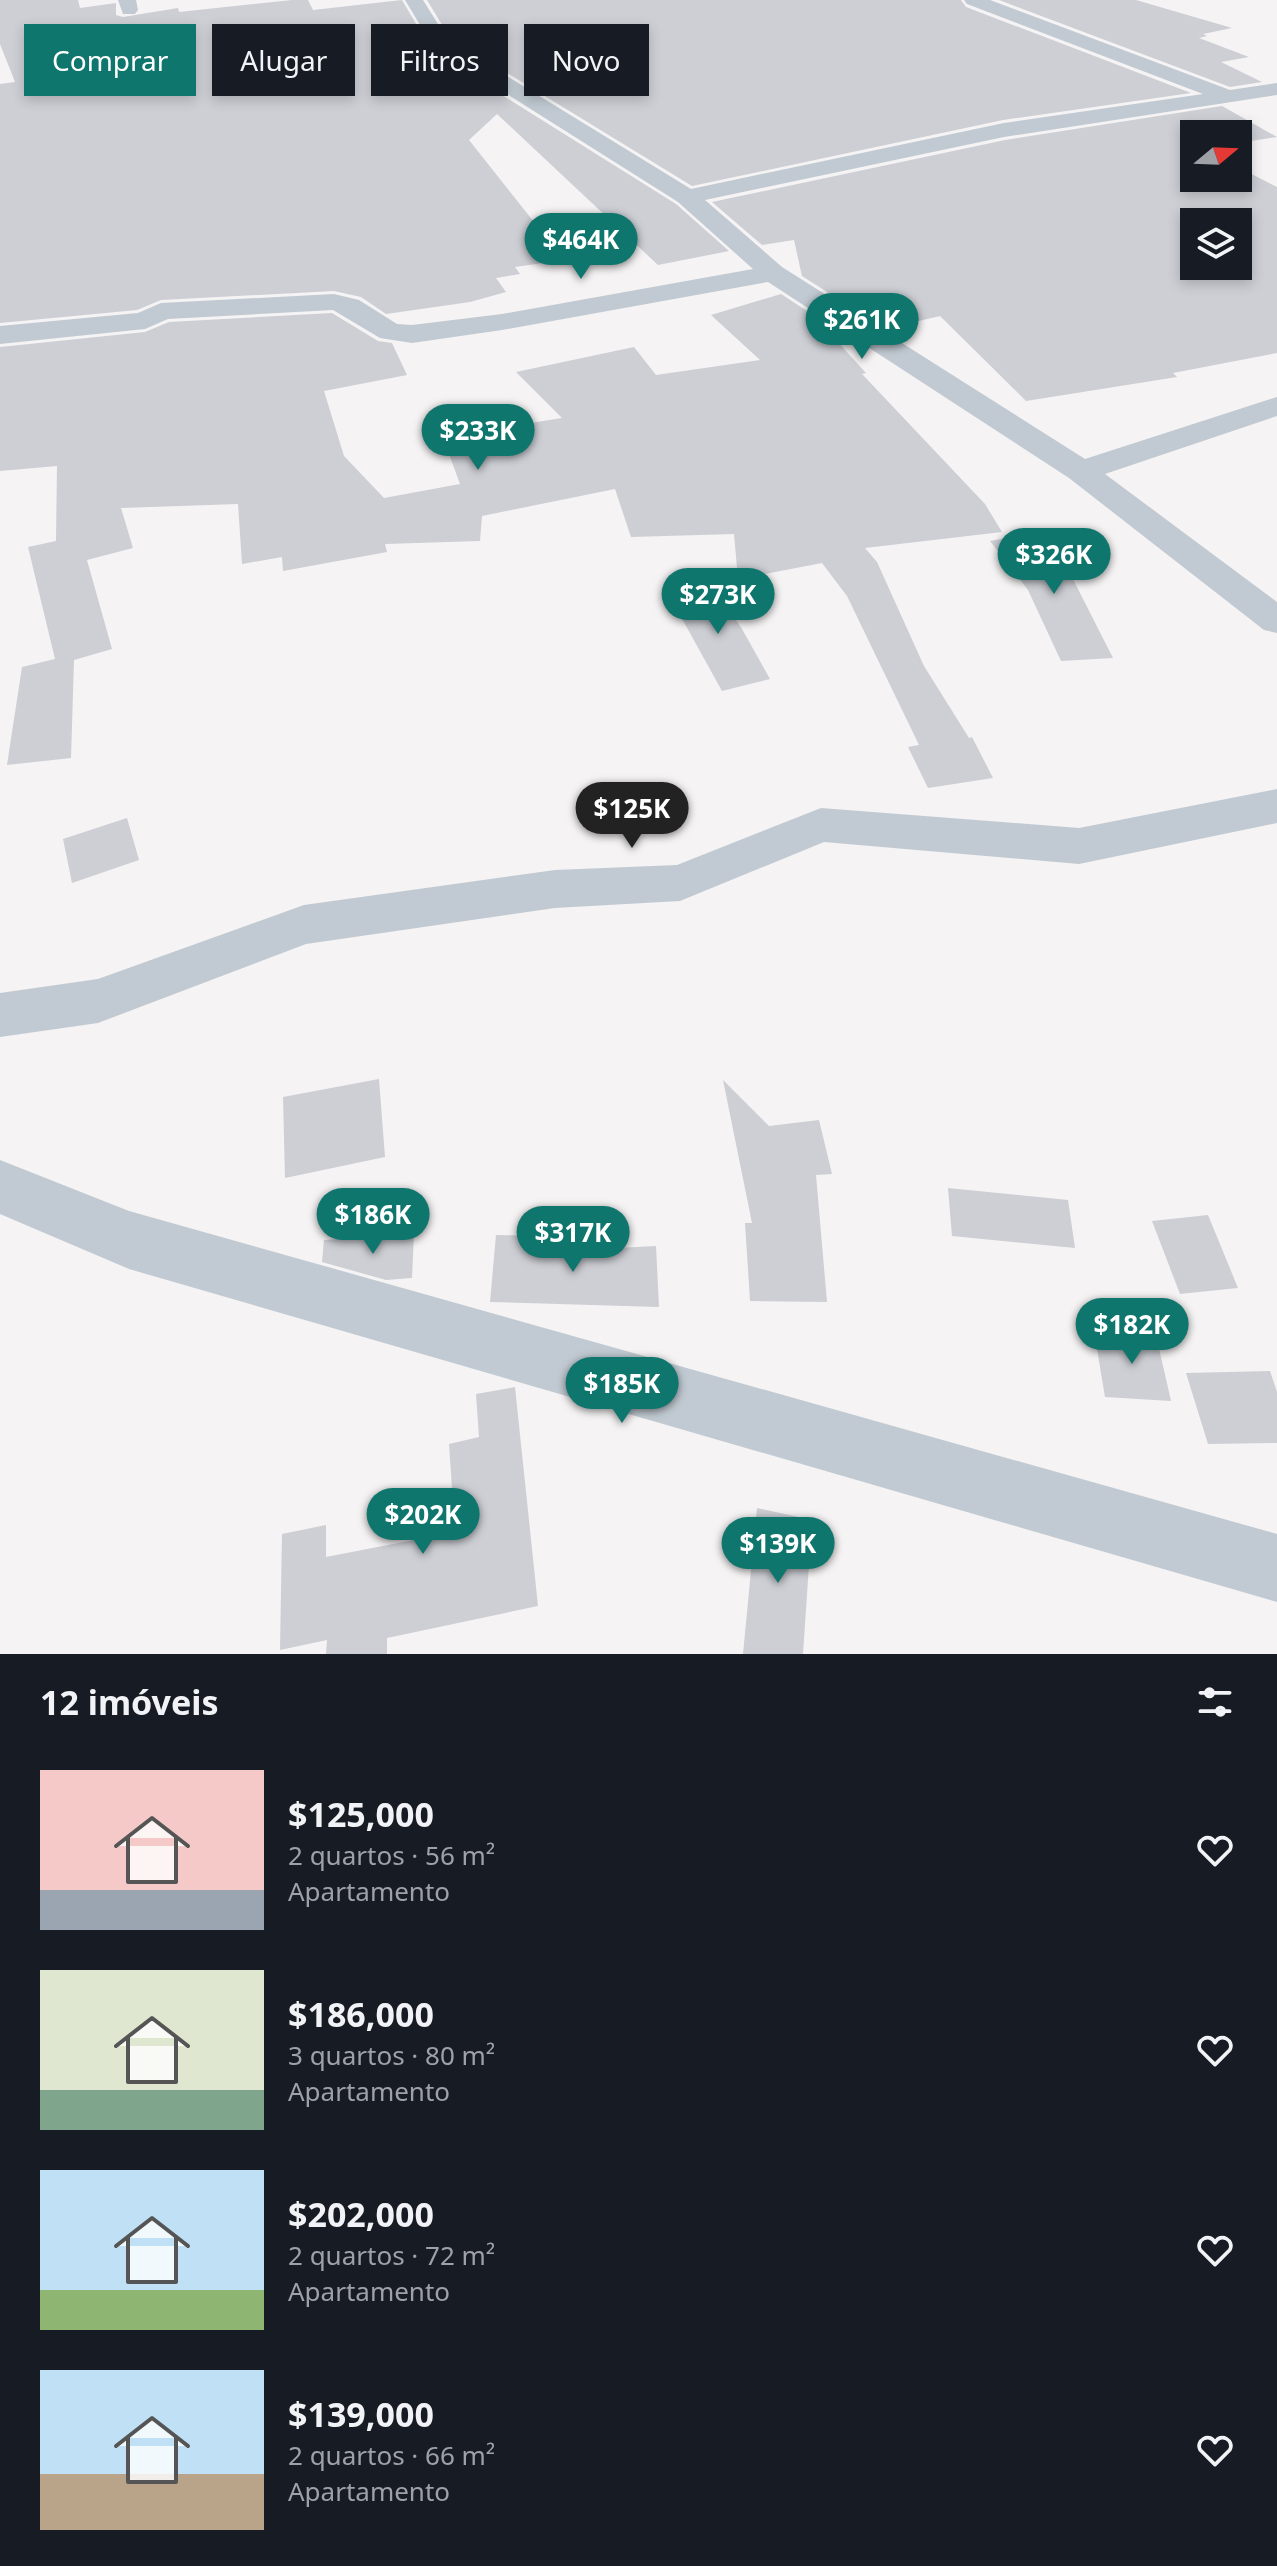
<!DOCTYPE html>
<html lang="pt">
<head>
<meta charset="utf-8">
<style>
	:root { --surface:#171b24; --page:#20242c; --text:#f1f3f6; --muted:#9ea1a6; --accent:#0f766e }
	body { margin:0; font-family:"Noto Sans",sans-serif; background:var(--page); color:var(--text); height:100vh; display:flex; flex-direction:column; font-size:30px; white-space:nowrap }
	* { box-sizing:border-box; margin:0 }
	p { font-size:26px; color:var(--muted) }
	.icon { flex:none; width:44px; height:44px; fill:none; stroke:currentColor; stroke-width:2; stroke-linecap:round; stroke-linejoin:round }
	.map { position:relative; height:1654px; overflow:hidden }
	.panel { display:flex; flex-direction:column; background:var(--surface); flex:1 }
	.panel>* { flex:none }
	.guide { position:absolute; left:24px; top:24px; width:800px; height:72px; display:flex; gap:16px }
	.needle { width:52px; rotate:71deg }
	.fabs { position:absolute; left:1180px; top:120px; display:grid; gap:16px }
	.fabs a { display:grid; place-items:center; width:72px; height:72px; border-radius:0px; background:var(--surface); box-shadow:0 4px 12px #0003; font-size:40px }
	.price { position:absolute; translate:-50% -68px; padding:0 18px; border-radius:28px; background:var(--accent); color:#fff; font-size:26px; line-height:52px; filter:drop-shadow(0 2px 4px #0008) }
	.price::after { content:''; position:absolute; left:50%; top:48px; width:24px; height:18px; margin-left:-12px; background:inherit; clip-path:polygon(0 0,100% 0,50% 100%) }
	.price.current { background:#222; color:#fff }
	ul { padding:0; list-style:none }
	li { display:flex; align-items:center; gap:24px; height:200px; padding:0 40px }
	li span { display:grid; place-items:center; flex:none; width:224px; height:160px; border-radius:0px; color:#555 }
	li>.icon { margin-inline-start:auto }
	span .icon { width:96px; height:96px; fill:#fffc; stroke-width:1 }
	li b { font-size:34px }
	h2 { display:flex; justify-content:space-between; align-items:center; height:96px; padding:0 40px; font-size:34px }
	.tag { padding:0 28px; border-radius:0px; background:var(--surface); box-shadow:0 4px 12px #0003; font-size:28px; line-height:72px }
	.tag.current { background:var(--accent); color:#fff }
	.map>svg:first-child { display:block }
	.building { fill:#cdcfd5; fill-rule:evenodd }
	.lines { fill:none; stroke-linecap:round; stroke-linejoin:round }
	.minor { fill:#c1cad2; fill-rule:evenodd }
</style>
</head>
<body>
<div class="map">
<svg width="1277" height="1654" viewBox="0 0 1277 1654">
	<rect width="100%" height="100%" fill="#f5f3f3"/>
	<!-- building -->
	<g class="building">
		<path d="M0,0H78L80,8L116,3V15L123,17L178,8L179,12L292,0H308L313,10L402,0L432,51L676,204L729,251L658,265L497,114L469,140L564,260L515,267L520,274L496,278L506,292L470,302L386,314L361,297L334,291L161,300L137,310L0,323V84L15,82L0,44Z"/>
		<path d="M427,0H961L966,7L1191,93L1003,120L692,186L450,38Z"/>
		<path d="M999,0H1136L1232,28L1203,34L1207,36L1199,38L1249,57L1221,62L1262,82L1230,87Z"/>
		<path d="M1222,106L1277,137L1238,143L1243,146L1238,147V134H1194V178H1238V167L1277,187V353L1173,373L1177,377L1026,401L940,316L885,329L802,276L794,240L762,245L712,202L1005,140ZM1194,222H1238V266H1194Z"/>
		<path d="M781,294L847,337L836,340L866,373L862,374L985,504L1002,532L865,548L877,562L924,666L969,738L972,737L993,778L928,788L908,747L919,745L847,596L822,563L738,579L734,534L631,537L615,489L482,516L480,541L385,544L387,552L283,571L282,557L242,564L238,504L121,508L133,548L87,560L112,649L74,660L71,758L7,765L22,667L55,659L28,547L56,541L57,466L0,471V347L145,332L169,322L332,313L378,341L392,343L407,375L324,391L344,456L384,498L460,484L449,454L518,442L512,426L562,418L516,372L634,347L656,375L760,360L711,315Z"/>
		<path d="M1048,530L1113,658L1061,661L1028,590L990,541Z"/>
		<path d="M710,581L742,629L770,679L722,691L665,588Z"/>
		<path d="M127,818L139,860L72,883L63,839Z"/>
		<path d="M379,1079L385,1157L285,1178L283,1097Z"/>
		<path d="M723,1080L769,1126L819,1120L832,1174L816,1175L827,1302L750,1301L745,1223H752Z"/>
		<path d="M948,1188L1068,1200L1075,1248L952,1236Z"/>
		<path d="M1208,1215L1238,1288L1180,1294L1152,1221Z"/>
		<path d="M414,1234L412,1278L386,1280L322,1262L324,1240Z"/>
		<path d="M496,1235L559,1236L558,1251L656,1246L659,1307L490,1302Z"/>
		<path d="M1094,1331L1156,1335L1171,1401L1105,1397Z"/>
		<path d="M1270,1371L1277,1392V1443L1208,1444L1186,1373Z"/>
		<path d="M515,1387L538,1606L387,1638V1654H326L327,1640L280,1650L282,1534L326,1525V1557L455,1532L449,1444L479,1437L476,1394Z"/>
		<path d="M757,1508L812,1520L803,1654H743Z"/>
	</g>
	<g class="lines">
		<!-- minor -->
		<g class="minor">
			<path d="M118,0H136L138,10L135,14H123Z"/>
			<path d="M405,0H423L448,40L691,189L1004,123L1203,94L967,4L964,0H990L1230,90L1277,83V95L1004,137L705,200L782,267L1085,459L1277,397V416L1105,474L1277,602V633L1264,630L1069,478L768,282L502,330L412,343L380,338L333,310L168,319L145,329L0,344V326L138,313L161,303L334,294L359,300L397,324L412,325L502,314L753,269L678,202L434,48Z"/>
			<path d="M1277,789V823L1079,864L824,842L680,901L555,908L306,944L98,1023L0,1037V993L98,979L304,905L555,870L677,865L821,808L1079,828Z"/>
			<path d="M0,1160L129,1211L1277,1534V1602L129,1269L0,1214Z"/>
		</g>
	</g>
</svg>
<div class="fabs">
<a><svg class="needle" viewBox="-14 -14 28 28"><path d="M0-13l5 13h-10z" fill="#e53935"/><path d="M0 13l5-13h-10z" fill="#9ea1a6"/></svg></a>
<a><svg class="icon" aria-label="layers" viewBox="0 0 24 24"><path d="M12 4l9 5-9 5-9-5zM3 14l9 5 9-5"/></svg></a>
</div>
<b class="price" style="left:581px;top:281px">$464K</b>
<b class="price" style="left:862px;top:361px">$261K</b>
<b class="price" style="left:478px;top:472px">$233K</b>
<b class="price" style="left:1054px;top:596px">$326K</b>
<b class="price" style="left:718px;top:636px">$273K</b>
<b class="price current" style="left:632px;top:850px">$125K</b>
<b class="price" style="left:373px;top:1256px">$186K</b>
<b class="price" style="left:573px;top:1274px">$317K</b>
<b class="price" style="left:1132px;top:1366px">$182K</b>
<b class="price" style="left:622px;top:1425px">$185K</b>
<b class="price" style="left:423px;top:1556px">$202K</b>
<b class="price" style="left:778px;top:1585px">$139K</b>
<div class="guide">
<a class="tag current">Comprar</a>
<a class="tag">Alugar</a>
<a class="tag">Filtros</a>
<a class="tag">Novo</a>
</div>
</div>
<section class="panel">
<h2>12 imóveis<svg class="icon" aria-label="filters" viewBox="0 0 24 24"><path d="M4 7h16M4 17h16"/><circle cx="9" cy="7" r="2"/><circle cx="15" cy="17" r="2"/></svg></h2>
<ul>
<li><span style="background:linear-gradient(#f6c9c9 75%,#9aa5b1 0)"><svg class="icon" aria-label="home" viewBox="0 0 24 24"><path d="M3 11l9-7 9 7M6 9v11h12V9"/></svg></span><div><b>$125,000</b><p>2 quartos · 56 m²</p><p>Apartamento</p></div><svg class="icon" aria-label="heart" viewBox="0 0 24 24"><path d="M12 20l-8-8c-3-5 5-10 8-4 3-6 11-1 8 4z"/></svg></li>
<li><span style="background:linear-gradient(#dfe7d0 75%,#7fa58c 0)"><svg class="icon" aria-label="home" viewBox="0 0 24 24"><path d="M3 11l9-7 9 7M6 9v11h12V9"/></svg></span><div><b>$186,000</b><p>3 quartos · 80 m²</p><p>Apartamento</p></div><svg class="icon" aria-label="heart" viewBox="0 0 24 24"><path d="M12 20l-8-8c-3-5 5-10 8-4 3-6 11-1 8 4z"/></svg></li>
<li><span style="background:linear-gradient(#bfe0f5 75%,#8fb573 0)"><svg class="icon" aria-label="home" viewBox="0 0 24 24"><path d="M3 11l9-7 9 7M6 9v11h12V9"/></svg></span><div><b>$202,000</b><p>2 quartos · 72 m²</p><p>Apartamento</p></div><svg class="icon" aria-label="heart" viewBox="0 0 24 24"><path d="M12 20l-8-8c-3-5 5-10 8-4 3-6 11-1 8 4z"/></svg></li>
<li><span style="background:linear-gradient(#bfe0f5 65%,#b9a48a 0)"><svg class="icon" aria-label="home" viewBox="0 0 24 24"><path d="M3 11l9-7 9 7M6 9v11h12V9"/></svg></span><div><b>$139,000</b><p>2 quartos · 66 m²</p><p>Apartamento</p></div><svg class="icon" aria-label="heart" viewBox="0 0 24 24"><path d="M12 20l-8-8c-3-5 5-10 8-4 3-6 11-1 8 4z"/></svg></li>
</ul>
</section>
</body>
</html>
